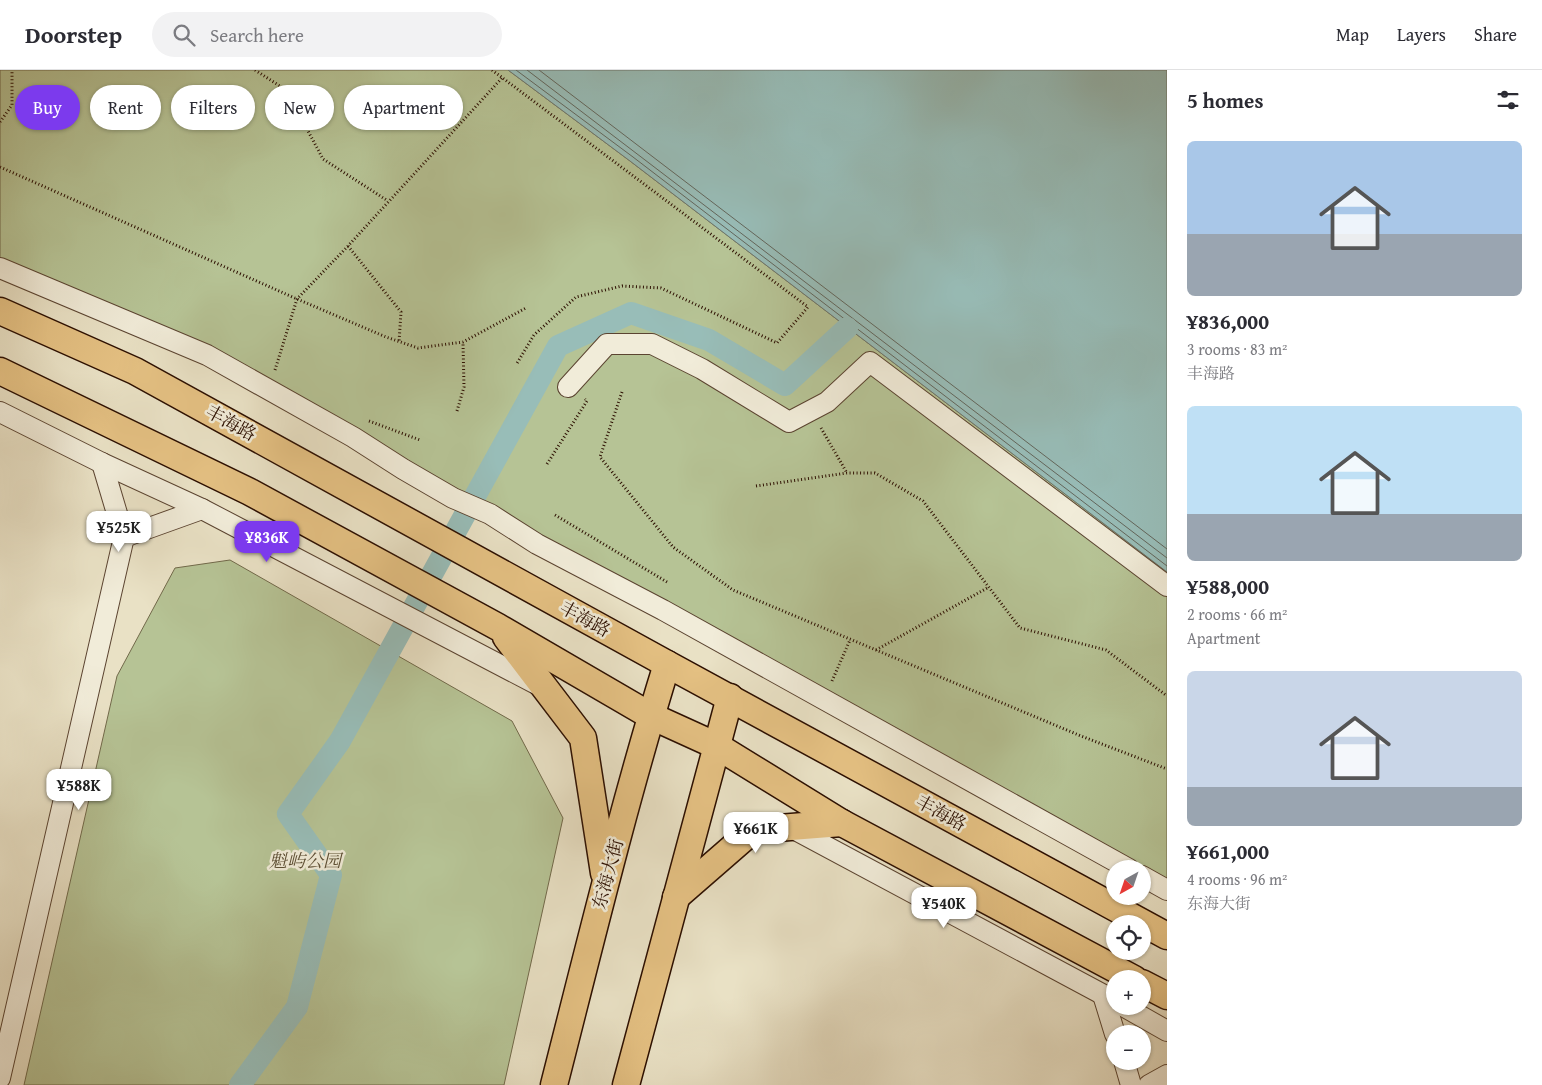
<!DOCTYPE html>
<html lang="en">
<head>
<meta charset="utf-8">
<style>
	:root { --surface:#fff; --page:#f2f2f3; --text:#2b2b33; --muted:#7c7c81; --line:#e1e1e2; --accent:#7c3aed }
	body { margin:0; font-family:"Gentium Book Plus","Noto Serif SC",serif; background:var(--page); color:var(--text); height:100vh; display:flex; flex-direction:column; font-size:19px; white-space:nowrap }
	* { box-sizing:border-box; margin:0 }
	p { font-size:16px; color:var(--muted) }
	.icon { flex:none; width:28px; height:28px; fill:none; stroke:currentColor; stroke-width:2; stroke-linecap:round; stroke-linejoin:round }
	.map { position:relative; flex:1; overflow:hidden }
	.panel { display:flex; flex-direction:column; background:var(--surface); width:375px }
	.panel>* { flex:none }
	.top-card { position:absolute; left:15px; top:15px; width:475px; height:45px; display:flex; gap:10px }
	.needle { width:32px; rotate:220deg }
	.tools { position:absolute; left:1106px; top:790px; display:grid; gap:10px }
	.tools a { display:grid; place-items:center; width:45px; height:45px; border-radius:50%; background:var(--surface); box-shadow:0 1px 4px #0004; font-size:25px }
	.price { position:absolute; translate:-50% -42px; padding:0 11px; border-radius:10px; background:#fff; color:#222; font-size:16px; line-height:32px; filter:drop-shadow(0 1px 2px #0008) }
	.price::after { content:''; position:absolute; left:50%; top:30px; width:15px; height:11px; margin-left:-8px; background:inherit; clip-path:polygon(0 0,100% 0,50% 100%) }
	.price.active { background:var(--accent); color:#fff }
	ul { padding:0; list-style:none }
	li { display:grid; align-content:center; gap:10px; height:265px; padding:0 20px }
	li span { display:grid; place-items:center; height:155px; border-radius:8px; color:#555 }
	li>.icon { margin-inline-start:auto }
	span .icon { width:90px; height:90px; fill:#fffc; stroke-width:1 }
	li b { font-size:21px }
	h2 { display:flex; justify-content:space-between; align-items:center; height:60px; padding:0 20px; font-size:21px }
	.pill { padding:0 18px; border-radius:22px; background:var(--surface); box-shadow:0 1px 4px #0004; font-size:18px; line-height:45px }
	.pill.active { background:var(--accent); color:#fff }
	header { display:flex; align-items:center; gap:30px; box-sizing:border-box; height:70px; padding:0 25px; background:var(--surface); border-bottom:1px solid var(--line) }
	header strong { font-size:24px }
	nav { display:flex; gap:28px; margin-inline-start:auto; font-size:18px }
	.search { width:350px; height:45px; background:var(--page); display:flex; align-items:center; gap:12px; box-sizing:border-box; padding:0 18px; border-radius:28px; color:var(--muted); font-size:19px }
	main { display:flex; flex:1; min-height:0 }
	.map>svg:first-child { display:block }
	.green { fill:#b6c395; stroke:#71694a }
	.water { fill:#98bdb8; stroke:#6d776e }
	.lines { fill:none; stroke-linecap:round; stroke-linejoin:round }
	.shore { stroke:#62665c; stroke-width:1 }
	.canal { stroke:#98bdb8; stroke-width:22 }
	.minor-casing { stroke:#5b4431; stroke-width:22 }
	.major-casing { stroke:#2c0f00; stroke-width:29 }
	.path { stroke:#2c0f00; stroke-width:3; stroke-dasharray:1 2.5; stroke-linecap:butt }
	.minor { stroke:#f1ecd9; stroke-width:20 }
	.major { stroke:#e4c082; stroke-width:26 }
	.labels { text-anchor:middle; stroke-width:5; stroke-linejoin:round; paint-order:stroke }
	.street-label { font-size:18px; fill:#2c0f00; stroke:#f1ecd9 }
	.park-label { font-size:18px; font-style:italic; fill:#5c4e34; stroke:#f1ecd9 }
</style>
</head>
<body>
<header>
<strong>Doorstep</strong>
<div class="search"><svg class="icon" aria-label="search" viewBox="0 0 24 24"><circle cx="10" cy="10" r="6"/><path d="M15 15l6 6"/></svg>Search here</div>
<nav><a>Map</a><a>Layers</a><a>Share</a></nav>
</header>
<main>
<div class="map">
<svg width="1167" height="1015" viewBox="0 0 1167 1015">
	<rect width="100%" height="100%" fill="#e9e1c5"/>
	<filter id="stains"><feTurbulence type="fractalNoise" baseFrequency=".004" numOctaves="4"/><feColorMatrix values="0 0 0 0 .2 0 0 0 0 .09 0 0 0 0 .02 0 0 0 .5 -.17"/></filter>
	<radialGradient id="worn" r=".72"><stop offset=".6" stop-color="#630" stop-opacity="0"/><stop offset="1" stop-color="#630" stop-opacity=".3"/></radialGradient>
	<!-- green -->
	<g class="green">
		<path d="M0,0H508L630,91L1167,502V820L207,285L0,198Z"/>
		<path d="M230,490L512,651L563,748L504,1015H24L117,606L175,498Z"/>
	</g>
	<!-- water -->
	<path class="water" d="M508,0H1167V502L630,91Z"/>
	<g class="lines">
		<!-- shore -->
		<g class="shore">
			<path d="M516,0L633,87L1167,496"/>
			<path d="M527,0L1167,488"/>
			<path d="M539,0L1167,479"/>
		</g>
		<!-- canal -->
		<path class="canal" d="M240,1015L297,937L331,805L288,744L340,671L558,276L631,243L709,270L785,315L847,258"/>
		<defs>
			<g id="minor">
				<path d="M0,198L207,285L353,367L403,399L453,428L490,444L537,474L663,540L1129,799"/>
				<path d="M568,317L607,274H652L702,299L789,352L827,332L870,292L1167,516"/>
				<path d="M0,342L102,393L202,439L542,617"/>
				<path d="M102,393L124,467L202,439"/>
				<path d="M790,757L1115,931"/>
				<path d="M1142,806L1167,820"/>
				<path d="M1103,925L1115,964"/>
				<path d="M1123,936L1167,961"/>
				<path d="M1124,991L1131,1015"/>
				<path d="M0,1008L124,467"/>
				<path d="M1149,1015L1167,1005"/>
			</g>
			<g id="major">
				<path d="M0,241L135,301L667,594L1167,866"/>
				<path d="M0,301L250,422L498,557L651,646L717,676L842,753L1134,909"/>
				<path d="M506,567L583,668L604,803"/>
				<path d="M676,827L753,760L842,753"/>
				<path d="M1142,913L1167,926"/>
				<path d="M554,1015C590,874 624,733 667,594"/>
				<path d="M626,1015L730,627"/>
			</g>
		</defs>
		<!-- minor casing -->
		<use href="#minor" class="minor-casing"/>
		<!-- major casing -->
		<use href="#major" class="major-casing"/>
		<!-- path -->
		<g class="path">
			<path d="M255,0L286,20L323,89L388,131"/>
			<path d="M492,0L808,237L777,273L661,218L622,216L576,227L534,265L516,295"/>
			<path d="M0,52L12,35V0"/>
			<path d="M0,97L297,229L386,267L418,278L463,272L526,238"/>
			<path d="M348,176L401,242L399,272"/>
			<path d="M275,300L297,229L348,176L502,8"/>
			<path d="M622,322L600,387L673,477L733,520L1081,666L1167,699"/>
			<path d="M457,341L464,317L463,273"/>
			<path d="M369,351L420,370"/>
			<path d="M821,358L847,403"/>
			<path d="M547,394L587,331L585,329"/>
			<path d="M756,416L847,403H875L923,431L1020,558L1106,580L1167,626"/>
			<path d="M555,445L667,512"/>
			<path d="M876,580L989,517"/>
			<path d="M832,611L850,570"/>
		</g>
		<!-- minor -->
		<use href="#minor" class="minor"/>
		<!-- major -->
		<use href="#major" class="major"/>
	</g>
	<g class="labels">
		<!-- street labels -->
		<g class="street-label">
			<text transform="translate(231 353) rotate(29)" y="6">丰海路</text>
			<text transform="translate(585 549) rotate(29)" y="6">丰海路</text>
			<text transform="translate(941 743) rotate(29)" y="6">丰海路</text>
			<text transform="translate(608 804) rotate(-75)" y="6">东海大街</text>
		</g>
		<!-- park labels -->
		<g class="park-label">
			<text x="305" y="797">魁屿公园</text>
		</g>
	</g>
	<rect width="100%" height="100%" filter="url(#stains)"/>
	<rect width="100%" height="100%" fill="url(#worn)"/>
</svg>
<div class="tools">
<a><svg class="needle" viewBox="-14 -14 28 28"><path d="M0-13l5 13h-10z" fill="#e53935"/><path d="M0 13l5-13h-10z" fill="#7c7c81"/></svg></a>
<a><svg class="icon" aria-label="locate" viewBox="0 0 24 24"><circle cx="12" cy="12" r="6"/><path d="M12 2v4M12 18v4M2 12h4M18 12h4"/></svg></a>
<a>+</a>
<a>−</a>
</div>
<b class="price" style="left:119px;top:483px">¥525K</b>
<b class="price active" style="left:267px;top:493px">¥836K</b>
<b class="price" style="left:79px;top:741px">¥588K</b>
<b class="price" style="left:756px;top:784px">¥661K</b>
<b class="price" style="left:944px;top:859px">¥540K</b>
<div class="top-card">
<a class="pill active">Buy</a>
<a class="pill">Rent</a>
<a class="pill">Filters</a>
<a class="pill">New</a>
<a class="pill">Apartment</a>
</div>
</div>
<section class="panel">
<h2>5 homes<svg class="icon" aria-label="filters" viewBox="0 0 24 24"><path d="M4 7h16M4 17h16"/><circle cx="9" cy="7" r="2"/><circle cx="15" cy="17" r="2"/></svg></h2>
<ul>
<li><span style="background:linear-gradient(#a9c7e8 60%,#9aa5b1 0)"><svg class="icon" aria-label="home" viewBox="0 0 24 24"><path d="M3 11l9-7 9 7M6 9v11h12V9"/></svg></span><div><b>¥836,000</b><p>3 rooms · 83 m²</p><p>丰海路</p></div></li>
<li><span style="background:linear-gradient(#bfe0f5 70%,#9aa5b1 0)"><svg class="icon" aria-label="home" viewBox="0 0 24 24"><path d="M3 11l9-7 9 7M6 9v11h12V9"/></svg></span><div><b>¥588,000</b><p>2 rooms · 66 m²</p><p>Apartment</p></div></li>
<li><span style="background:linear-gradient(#c9d6e8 75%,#9aa5b1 0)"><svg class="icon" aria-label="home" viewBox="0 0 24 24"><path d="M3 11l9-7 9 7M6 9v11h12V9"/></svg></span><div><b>¥661,000</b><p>4 rooms · 96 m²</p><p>东海大街</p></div></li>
</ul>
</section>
</main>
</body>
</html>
